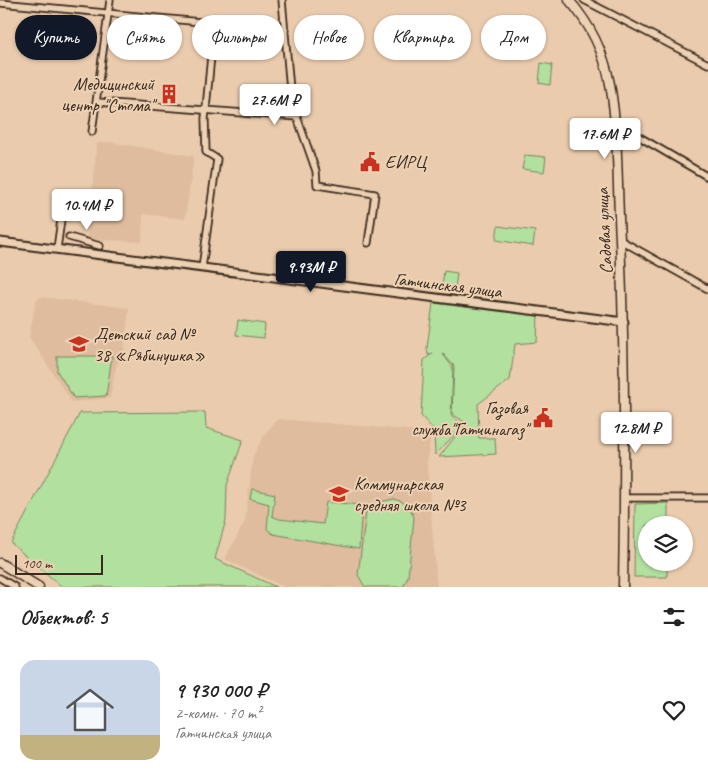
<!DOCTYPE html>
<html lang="ru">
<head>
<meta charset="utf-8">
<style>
	:root { --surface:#fff; --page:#f2f2f2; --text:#222; --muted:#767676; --accent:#111827 }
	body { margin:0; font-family:Caveat,sans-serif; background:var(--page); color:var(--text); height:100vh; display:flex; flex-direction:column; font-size:19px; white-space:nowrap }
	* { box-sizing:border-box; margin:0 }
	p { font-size:16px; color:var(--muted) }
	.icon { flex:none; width:28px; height:28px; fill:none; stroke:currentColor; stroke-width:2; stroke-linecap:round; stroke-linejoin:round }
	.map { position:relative; height:587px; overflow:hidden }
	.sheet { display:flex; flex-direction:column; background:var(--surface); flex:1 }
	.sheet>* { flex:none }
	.hud { position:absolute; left:15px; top:15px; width:679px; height:45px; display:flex; gap:10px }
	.fabs { position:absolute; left:638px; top:516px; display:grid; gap:10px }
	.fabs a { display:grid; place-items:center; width:55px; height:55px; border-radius:50%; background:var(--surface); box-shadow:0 1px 4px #0004; font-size:25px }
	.scale { position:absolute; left:15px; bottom:12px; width:88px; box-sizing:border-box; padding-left:5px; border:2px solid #3b2a1e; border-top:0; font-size:14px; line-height:18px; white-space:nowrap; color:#3b2a1e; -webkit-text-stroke:4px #edd1b4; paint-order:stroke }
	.price { position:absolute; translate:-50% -42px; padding:0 11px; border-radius:5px; background:#fff; color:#222; font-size:16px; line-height:32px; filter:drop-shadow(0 1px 2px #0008) }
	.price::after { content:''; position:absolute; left:50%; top:30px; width:15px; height:11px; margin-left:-8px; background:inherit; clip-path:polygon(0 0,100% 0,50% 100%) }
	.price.current { background:var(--accent); color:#fff }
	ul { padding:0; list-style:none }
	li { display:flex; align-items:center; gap:15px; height:125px; padding:0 20px }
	li span { display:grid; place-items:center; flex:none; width:140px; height:100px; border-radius:15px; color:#555 }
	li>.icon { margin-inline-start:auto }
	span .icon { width:60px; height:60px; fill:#fffc; stroke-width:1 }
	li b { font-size:21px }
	h2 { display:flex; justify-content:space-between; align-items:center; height:60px; padding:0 20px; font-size:21px }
	.pill { padding:0 18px; border-radius:22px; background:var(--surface); box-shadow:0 1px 4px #0004; font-size:18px; line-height:45px }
	.pill.current { background:var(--accent); color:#fff }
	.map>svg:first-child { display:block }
	.built { fill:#dfbc9d }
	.green { fill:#b1e09f; stroke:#76855e }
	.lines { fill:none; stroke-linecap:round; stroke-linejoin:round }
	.minor-casing { stroke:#3b2a1e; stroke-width:9 }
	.tertiary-casing { stroke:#3b2a1e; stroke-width:11 }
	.secondary-casing { stroke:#3b2a1e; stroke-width:11 }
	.minor { stroke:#edd1b4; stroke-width:5.5 }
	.tertiary { stroke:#edd1b4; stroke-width:7 }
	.secondary { stroke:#edd1b4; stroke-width:8 }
	.labels { text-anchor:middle; stroke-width:4; stroke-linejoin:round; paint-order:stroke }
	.poi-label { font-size:18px; fill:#3b2a1e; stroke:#edd1b4; text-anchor:start }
	.street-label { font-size:18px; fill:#3b2a1e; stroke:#edd1b4 }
</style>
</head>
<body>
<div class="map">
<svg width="708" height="587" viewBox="0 0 708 587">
	<rect width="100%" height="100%" fill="#ebcbad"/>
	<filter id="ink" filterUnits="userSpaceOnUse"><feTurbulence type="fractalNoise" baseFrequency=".02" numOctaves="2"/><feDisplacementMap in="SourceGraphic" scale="10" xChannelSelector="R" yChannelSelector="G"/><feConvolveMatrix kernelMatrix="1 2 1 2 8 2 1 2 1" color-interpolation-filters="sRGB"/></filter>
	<g filter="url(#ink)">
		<!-- built -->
		<g class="built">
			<path d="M108,142L194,156L185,219L143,214L142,242L87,239L97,143Z"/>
			<path d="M41,297L129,308L124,350L116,366L110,398L72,402L29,337L36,301Z"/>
			<path d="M278,419L431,432L427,463L437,587H284L225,559L245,521L253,456L265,434Z"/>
		</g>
		<!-- green -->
		<g class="green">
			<path d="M541,63L552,65L550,85L539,83Z"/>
			<path d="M525,155L546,157L544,172L522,169Z"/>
			<path d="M498,226L535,231L533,246L496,240Z"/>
			<path d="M444,271L457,273L455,289L442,287Z"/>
			<path d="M433,303L538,316L537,342L515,344L510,380L478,404L479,438H495L496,454L439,457L466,423L452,414L454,366L443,354L453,368L451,415L463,426L435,455L434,430L421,416L424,360L433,353L428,355L427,348Z"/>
			<path d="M238,320L265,324L264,338L236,335Z"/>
			<path d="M57,356H112L106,396L74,398L57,371Z"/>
			<path d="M205,412L206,428L243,440L227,485L226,520L215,559L276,587H62L11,543L80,413Z"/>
			<path d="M252,489L275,494L272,516L279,519L323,524L326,502L362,505L359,549L273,534L267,529L269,504L250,499Z"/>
			<path d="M394,499C405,502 411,507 414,518L408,577L403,587H365L358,575L366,512L375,503Z"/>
			<path d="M668,503V525H646V562L667,563V577H634L635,504Z"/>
		</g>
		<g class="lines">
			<defs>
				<g id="minor">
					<path d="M282,0L292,112L297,117"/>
					<path d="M584,0L708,64"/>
					<path d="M0,3L285,30"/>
					<path d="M97,102L297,117L316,171L317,185L375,194L368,243"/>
					<path d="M614,122L708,177"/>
					<path d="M92,132L110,0"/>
					<path d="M69,237L100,246"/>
					<path d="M620,240L708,289"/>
					<path d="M57,249L63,205"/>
					<path d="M202,268L217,159L206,152L205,119L214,24"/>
					<path d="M624,498H708"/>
					<path d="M0,578L15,587"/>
				</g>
				<path id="tertiary" d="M0,242L624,322"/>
				<g id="secondary">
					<path d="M569,0C590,24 604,52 610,84C619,134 617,188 620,239C625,355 625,471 623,587"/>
					<path d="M0,563L39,587"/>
				</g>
			</defs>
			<!-- minor casing -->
			<use href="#minor" class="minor-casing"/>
			<!-- tertiary casing -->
			<use href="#tertiary" class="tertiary-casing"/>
			<!-- secondary casing -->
			<use href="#secondary" class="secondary-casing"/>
			<!-- minor -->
			<use href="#minor" class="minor"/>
			<!-- tertiary -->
			<use href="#tertiary" class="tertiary"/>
			<!-- secondary -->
			<use href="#secondary" class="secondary"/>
		</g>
	</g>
	<!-- icons -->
	<defs>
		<symbol id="building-bare" viewBox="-9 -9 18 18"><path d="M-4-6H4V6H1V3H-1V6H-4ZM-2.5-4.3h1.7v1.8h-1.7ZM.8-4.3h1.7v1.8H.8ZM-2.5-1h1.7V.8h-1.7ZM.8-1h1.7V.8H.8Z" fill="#c8321e" stroke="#edd1b4" stroke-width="2.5" paint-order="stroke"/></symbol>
		<symbol id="civic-bare" viewBox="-9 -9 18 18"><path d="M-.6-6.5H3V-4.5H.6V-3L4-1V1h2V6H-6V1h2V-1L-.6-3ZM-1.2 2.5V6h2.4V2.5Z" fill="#c8321e" stroke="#edd1b4" stroke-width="2.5" paint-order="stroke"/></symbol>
		<symbol id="school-bare" viewBox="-9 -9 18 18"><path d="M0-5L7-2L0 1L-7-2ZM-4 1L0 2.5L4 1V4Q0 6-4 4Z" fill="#c8321e" stroke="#edd1b4" stroke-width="2.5" paint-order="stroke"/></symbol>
	</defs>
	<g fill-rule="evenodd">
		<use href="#building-bare" x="155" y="80" width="28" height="28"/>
		<use href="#civic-bare" x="356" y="148" width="28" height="28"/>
		<use href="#school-bare" x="65" y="330" width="28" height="28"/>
		<use href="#civic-bare" x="529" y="404" width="28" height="28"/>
		<use href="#school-bare" x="325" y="480" width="28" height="28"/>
	</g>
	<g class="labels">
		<!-- poi labels -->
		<g class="poi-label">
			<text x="154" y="90" text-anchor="end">Медицинский<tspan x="154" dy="21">центр "Стома"</tspan></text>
			<text x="385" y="168">ЕИРЦ</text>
			<text x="94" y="340">Детский сад №<tspan x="94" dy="21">38 «Рябинушка»</tspan></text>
			<text x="528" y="414" text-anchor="end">Газовая<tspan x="528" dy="21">служба"Гатчинагаз"</tspan></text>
			<text x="354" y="490">Коммунарская<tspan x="354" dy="21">средняя школа №3</tspan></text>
		</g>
		<!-- street labels -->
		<g class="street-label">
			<text transform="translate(604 231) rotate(-93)" y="6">Садовая улица</text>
			<text transform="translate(448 285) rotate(7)" y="6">Гатчинская улица</text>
		</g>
	</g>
</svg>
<div class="fabs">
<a><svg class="icon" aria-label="layers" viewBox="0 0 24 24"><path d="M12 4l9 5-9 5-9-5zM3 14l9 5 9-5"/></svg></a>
</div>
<div class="scale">100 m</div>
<b class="price" style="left:275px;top:126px">27.6M ₽</b>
<b class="price" style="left:605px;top:160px">17.6M ₽</b>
<b class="price" style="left:87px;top:231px">10.4M ₽</b>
<b class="price current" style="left:311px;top:293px">9.93M ₽</b>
<b class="price" style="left:636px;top:454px">12.8M ₽</b>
<div class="hud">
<a class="pill current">Купить</a>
<a class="pill">Снять</a>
<a class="pill">Фильтры</a>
<a class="pill">Новое</a>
<a class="pill">Квартира</a>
<a class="pill">Дом</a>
</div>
</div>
<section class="sheet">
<h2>Объектов: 5<svg class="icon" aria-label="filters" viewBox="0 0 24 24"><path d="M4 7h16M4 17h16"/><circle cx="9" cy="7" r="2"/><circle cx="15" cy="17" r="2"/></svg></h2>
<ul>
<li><span style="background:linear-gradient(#c9d6e8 75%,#c2b280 0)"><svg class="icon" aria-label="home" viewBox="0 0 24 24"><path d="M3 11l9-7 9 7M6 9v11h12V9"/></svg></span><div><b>9 930 000 ₽</b><p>2-комн. · 70 m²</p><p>Гатчинская улица</p></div><svg class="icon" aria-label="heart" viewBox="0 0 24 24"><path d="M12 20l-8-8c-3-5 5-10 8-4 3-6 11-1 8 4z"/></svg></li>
</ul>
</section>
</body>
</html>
